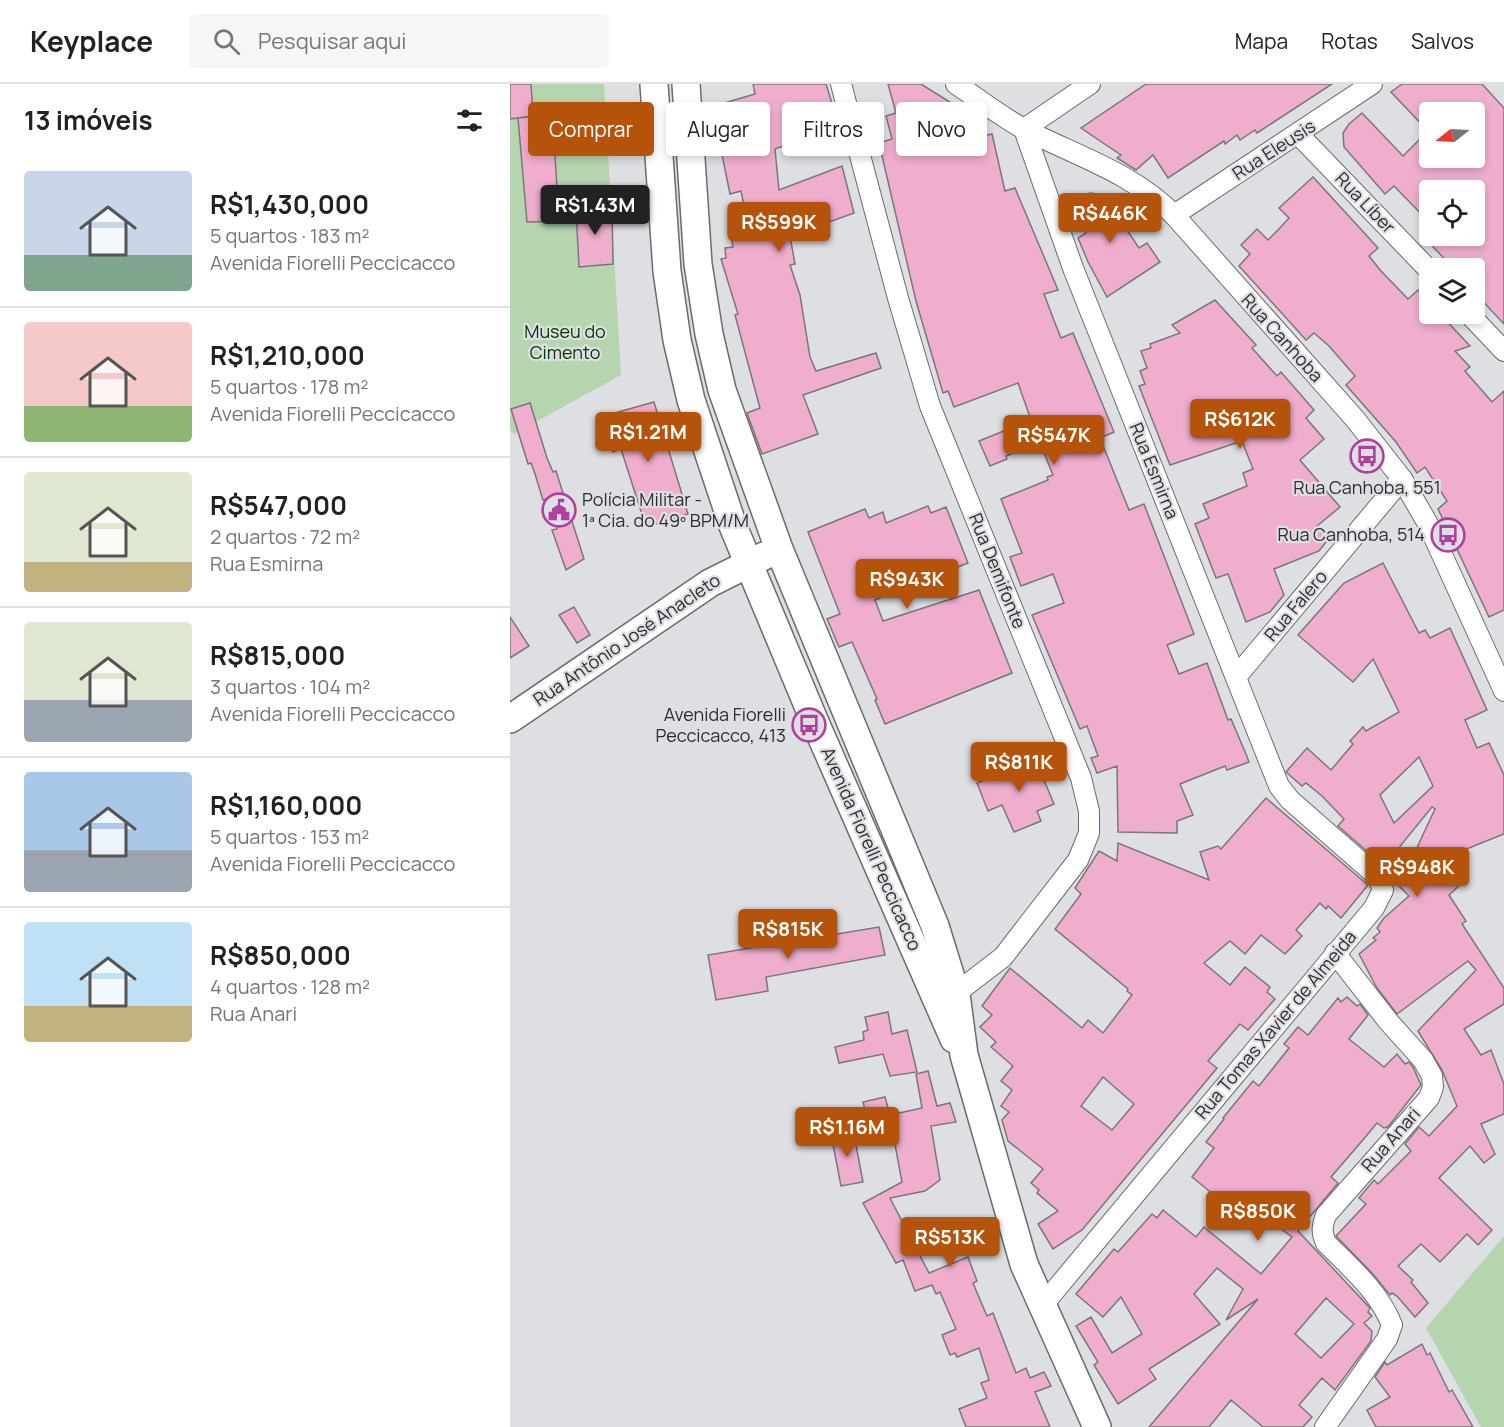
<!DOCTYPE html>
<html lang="pt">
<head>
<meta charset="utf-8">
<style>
	:root { --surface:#fff; --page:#f6f6f6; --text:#222; --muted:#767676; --line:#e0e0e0; --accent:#b45309 }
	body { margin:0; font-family:Manrope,sans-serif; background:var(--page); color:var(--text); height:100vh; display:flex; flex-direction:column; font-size:22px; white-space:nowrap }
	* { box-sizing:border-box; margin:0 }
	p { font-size:20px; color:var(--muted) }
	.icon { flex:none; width:33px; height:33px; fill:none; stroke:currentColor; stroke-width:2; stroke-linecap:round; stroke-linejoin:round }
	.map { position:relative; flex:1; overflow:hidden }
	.panel { display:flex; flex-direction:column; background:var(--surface); width:510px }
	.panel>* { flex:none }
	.banner { position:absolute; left:18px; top:18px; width:570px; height:54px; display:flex; gap:12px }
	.needle { width:39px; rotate:252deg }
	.fabs { position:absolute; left:909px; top:18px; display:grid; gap:12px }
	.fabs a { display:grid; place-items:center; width:66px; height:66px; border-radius:6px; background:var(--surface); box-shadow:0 3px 9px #0003; font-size:30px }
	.price { position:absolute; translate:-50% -51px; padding:0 14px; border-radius:6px; background:var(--accent); color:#fff; font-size:20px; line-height:39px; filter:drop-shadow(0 2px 3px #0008) }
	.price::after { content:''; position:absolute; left:50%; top:36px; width:18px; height:14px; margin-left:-9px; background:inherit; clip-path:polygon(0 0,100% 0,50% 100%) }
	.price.on { background:#222; color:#fff }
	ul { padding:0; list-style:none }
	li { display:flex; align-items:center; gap:18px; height:150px; padding:0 24px }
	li+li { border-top:2px solid var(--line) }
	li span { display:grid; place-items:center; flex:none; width:168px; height:120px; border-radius:6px; color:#555 }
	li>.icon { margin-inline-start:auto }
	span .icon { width:72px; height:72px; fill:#fffc; stroke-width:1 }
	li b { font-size:26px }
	h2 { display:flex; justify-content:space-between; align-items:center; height:72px; padding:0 24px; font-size:26px }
	.pill { padding:0 21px; border-radius:6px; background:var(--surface); box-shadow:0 3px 9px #0003; font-size:21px; line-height:54px }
	.pill.on { background:var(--accent); color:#fff }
	header { display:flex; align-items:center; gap:36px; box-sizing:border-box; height:84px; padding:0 30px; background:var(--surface); border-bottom:2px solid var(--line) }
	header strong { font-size:28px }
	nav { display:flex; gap:33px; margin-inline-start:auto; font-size:21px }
	.search { width:420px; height:54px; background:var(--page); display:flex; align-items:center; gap:15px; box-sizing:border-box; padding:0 21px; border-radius:6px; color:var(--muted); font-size:22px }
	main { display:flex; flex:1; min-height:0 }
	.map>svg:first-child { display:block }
	.green { fill:#b5d5af }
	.building { fill:#efaece; stroke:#7b7678; stroke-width:1.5; fill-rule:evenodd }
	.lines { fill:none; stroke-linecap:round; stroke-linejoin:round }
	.minor-casing { stroke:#6a6b6e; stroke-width:22 }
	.secondary-casing { stroke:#6a6b6e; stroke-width:30 }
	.minor { stroke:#fff; stroke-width:20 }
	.secondary { stroke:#fff; stroke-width:27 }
	.labels { text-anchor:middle; stroke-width:4.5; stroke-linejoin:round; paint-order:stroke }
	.street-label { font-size:18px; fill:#2d2d2f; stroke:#dedfe3 }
	.park-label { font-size:18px; fill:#073400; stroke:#dedfe3 }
	.poi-label { font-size:18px; fill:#2d2d2f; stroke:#dedfe3; text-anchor:end }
</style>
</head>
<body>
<header>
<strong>Keyplace</strong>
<div class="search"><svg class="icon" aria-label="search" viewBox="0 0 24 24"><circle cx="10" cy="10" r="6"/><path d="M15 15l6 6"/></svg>Pesquisar aqui</div>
<nav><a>Mapa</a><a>Rotas</a><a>Salvos</a></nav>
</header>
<main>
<section class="panel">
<h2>13 imóveis<svg class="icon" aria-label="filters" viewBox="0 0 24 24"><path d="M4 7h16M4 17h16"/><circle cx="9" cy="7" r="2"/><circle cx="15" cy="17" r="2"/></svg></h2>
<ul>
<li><span style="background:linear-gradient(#c9d6e8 70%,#7fa58c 0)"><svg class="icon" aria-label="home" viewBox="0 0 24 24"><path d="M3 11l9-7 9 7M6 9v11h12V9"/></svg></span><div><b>R$1,430,000</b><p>5 quartos · 183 m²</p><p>Avenida Fiorelli Peccicacco</p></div></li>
<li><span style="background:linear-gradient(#f6c9c9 70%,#8fb573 0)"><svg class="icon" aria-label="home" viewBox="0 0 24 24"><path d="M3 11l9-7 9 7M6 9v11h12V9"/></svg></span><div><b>R$1,210,000</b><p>5 quartos · 178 m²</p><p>Avenida Fiorelli Peccicacco</p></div></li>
<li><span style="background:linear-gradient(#dfe7d0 75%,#c2b280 0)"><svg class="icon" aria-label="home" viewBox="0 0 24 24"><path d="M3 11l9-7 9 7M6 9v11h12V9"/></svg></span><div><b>R$547,000</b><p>2 quartos · 72 m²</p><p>Rua Esmirna</p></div></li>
<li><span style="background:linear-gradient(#dfe7d0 65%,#9aa5b1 0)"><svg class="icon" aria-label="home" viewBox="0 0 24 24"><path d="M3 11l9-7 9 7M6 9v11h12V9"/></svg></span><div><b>R$815,000</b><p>3 quartos · 104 m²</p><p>Avenida Fiorelli Peccicacco</p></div></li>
<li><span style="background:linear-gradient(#a9c7e8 65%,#9aa5b1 0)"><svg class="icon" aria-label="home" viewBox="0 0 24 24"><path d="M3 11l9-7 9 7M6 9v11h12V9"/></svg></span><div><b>R$1,160,000</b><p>5 quartos · 153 m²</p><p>Avenida Fiorelli Peccicacco</p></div></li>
<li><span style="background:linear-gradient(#bfe0f5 70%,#c2b280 0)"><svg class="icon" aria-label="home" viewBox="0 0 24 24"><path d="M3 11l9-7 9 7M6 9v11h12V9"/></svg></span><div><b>R$850,000</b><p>4 quartos · 128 m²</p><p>Rua Anari</p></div></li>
</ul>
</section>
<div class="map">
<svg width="994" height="1343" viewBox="0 0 994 1343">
	<rect width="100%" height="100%" fill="#dedfe3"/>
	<!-- green -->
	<g class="green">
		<path d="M0,0H94L111,291L4,350L0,346Z"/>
		<path d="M994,1152V1343H971L916,1244Z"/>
	</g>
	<!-- building -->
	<g class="building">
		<path d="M0,0H21L23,32L0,35Z"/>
		<path d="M243,0H316L324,26L319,28L322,41L277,56L278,60L265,65L269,106L332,82L344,129L280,152L285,180L280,181L290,211L300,273L306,287L366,269L371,284L293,311L308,350L252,370L237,329L250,324L225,231L228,230L211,175L216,174L215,164L223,163L220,147L238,142L231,107L220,110L210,61L213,60L204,22L245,10Z"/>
		<path d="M378,0H411L451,25L459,55L482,50L495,107L505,104L548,206L534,210L545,239L551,254L563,249L604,348L590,354L619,426L634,420L684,550L657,561L669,590L697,579L718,636L721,635L736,670L739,678L717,686L715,682L670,700L683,731L667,737V749L608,748L607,682L587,689L581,674L588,672L577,642L570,645L522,531L554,519L543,490L511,502L500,473L512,469L491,415L538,396L537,393L543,391L530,359L496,372L497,375L480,382L469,357L521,336L508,299L444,323L438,307L433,309L406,217L369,59L382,55L376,32L386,29Z"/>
		<path d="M636,0H822L747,49L745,46L730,56L727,51L715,60L714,57L658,94L643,71L626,86L607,74L611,71L571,44Z"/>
		<path d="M892,0H972L994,24V240L964,208V184H943L913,152H964V106H920V139L884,102L875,110L834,63L833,49L839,40L852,29L893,72L918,47L881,8ZM920,28H964V74H920Z"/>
		<path d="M59,29L62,53L44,55L49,137L17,138L8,34Z"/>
		<path d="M803,93L868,164L859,172L871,187L898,215L908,206L920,218V230H930L960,262L945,267L960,283L955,287L982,318L994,307V526L979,533L928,425L937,417L915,383L907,389L886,358L836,301L845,292L819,262L804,249L796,256L729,182L740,170L731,161L747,145L758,156L769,145L779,134L769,124Z"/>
		<path d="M580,109L586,110L594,122L601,118L619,132L611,137L629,164L637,159L650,178L597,213L578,178L568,154L576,149L560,123L569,113Z"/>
		<path d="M102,123L103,180L69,183L66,125Z"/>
		<path d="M705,216L746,261L742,264L767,292L771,288L804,326L796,334L814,355L790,376L830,423L807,442L820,453L809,467L764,485L774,511L760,528L736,538L718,490L706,494L685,440L699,434L693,420L737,402L733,389L743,385L732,357L660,381L629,302L635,300L630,287L637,284L631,267L641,264L640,260L670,249L662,241Z"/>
		<path d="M144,318L178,430L136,443L111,365L103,368L98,351L106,348L101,330Z"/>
		<path d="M20,319L37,374L43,388L46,387L74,475L56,486L42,446L47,445L37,415L33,416L25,390L21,379L18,380L1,325Z"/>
		<path d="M418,422L421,429L436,423L458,479L365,516L373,537L469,506L502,589L375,640L365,616L367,615L342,558L329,563L317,535L330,530L298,448L355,425L359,434L373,428L376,439Z"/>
		<path d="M873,479L909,549L915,546L920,554L940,544L977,626L955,636L967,664L979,659L994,691V750L954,766L958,780L945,785L949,790L946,793L951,800L939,811L956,837L952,840L994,904V920L954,945L971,971L981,966L994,1000V1030L971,1040L985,1070L974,1079L960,1062L929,1094L982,1146L968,1161L957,1150L930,1178L911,1160L888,1182L903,1196L901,1198L918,1219L905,1233L887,1212L882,1209L880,1211L862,1189L826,1152L856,1120L849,1114L864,1096L868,1100L901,1067L895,1060L909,1043L919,1052L947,1022L932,986L908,947L966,886L958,877L887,930L867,904L849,870L866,856L863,854L870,848L867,844L874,834L899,812L889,802L925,725L922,723L874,782L828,742L834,735L812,712L796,699L792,702L776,688L797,664L821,686L843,660L840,657L853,643L856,647L889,628L863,575L843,598L788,551L834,499ZM909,673L923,702L884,739L870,711Z"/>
		<path d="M64,523L80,551L67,559L49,531Z"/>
		<path d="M0,533L19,562L0,574Z"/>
		<path d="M526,676L528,681L538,677L544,692L534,696L544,720L527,727L531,737L504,748L492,721L478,727L467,699Z"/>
		<path d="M756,714L858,801L831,834L818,822L816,825L810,819L786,846L792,852L775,870L751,851L735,870L720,857L694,879L720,901L735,883L760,903L757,908L765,915L738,946L730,940L698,977L707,984L572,1146L543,1165L528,1140L548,1127L527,1109L529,1106L521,1099L533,1085L498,1057L492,1036L499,1028L491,1022L502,1006L491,997L503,982L481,963L486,958L470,943L482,931L472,922L500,884L572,944L578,936L593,949L622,911L617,907L618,905L545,845L571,810L565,804L589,767L607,777L608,759L699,796L690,768L708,762L711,765ZM593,993L624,1020L602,1046L571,1022Z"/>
		<path d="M369,843L375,871L256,893L258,907L206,916L198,871Z"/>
		<path d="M837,913L847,922L850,920L858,931L839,955L874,983L887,970L895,980L899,978L903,983L911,1001L878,1043L874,1044L867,1039L852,1057L821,1093L828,1099L788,1147L860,1224L858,1228L862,1232L854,1239L862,1247L861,1257L825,1306L812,1294L789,1321L802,1333L793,1343H753L721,1316L699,1343H639L748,1215L716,1236L733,1205L707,1184L684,1210L710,1240L639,1285L646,1295L608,1320L584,1281L588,1278L566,1242L581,1233L602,1269L632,1250L611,1213L593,1233L566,1210L604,1165L608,1168L642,1130L647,1134L653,1126L686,1153L694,1143L751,1190L782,1153L752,1131L742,1142L682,1093L704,1064L696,1058L714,1035L713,1034L743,997L749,1002L779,964L774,960L788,943L798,951L828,914L831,918ZM816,1214L844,1240L811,1274L785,1250Z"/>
		<path d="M378,928L382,950L397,946L407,988L380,992L373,970L329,979L325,963L354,956L353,948L358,946L355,933Z"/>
		<path d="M418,987L427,1022L440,1019L446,1038L421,1042L430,1096L415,1107L380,1114L419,1189L458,1173L467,1197L463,1199L477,1232L483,1229L506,1289L516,1284L520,1294L534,1288L541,1302L525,1308L540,1343H456L449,1325L477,1314L471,1299L479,1296L469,1264L447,1273L445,1269L440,1271L432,1251L446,1245L430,1208L426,1210L422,1201L405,1207L393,1176L386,1179L353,1119L392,1098L383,1050L363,1054L353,1018L375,1013L380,1031L412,1024L406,990Z"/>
		<path d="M343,1045L353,1098L331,1102L321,1050Z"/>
		<path d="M912,1260L917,1271L920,1269L939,1308L942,1306L963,1343H866L857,1326L880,1313L865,1293L875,1278L877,1281Z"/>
	</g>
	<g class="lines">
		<defs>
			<g id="minor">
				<path d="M331,0L388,214L420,322L571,694L579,727V749L568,776L493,873L437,916"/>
				<path d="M446,0C469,15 491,33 516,46C567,72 623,89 664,131L845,335L892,395L918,440L994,607"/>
				<path d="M789,51L920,187"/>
				<path d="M664,131L862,0"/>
				<path d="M959,230L994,267"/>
				<path d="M726,593L892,395"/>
				<path d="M531,1223L864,824L873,806L868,793L780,716L769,702L563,184L514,45L580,0"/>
				<path d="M815,1343L877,1255L882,1241C869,1208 841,1184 816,1159C811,1148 812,1142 816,1131L919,1014L923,1003L922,992L913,976L878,937L825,869"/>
			</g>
			<g id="secondary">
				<path d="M144,0L157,187L167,256L181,316L223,442L304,636L444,955"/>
				<path d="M176,0L188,180L199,250L212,306L269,465L425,842L446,910L454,971L514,1180L587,1343"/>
				<path d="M0,635L200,499L254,472"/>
			</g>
		</defs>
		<!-- minor casing -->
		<use href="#minor" class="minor-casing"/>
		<!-- secondary casing -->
		<use href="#secondary" class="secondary-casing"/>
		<!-- minor -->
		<use href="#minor" class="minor"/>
		<!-- secondary -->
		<use href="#secondary" class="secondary"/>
	</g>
	<!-- icons -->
	<defs>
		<symbol id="bus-ring" viewBox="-11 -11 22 22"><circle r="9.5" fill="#dedfe3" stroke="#ae409e" stroke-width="1.5"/><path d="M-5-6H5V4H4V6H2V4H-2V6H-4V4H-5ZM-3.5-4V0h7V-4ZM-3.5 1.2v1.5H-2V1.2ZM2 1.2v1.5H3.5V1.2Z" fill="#ae409e"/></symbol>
		<symbol id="civic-ring" viewBox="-11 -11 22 22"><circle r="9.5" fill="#dedfe3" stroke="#ae409e" stroke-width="1.5"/><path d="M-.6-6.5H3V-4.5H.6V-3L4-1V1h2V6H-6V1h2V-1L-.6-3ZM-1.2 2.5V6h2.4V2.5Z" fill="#ae409e"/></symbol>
	</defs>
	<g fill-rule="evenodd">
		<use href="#bus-ring" x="838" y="353" width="38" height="38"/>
		<use href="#civic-ring" x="30" y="407" width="38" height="38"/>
		<use href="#bus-ring" x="919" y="432" width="38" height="38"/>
		<use href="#bus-ring" x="280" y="622" width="38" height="38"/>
	</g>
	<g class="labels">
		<!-- street labels -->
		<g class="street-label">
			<text transform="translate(764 66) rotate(-33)" y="6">Rua Eleusis</text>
			<text transform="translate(855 119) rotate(46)" y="6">Rua Líber</text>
			<text transform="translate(772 254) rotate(48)" y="6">Rua Canhoba</text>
			<text transform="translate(644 387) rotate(68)" y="6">Rua Esmirna</text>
			<text transform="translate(487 487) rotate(68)" y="6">Rua Demifonte</text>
			<text transform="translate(786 522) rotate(-50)" y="6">Rua Falero</text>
			<text transform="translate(117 556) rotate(-34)" y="6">Rua Antônio José Anacleto</text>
			<text transform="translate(361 765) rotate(66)" y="6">Avenida Fiorelli Peccicacco</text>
			<text transform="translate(766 941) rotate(-50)" y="6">Rua Tomas Xavier de Almeida</text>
			<text transform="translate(881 1056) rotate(-49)" y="6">Rua Anari</text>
		</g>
		<!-- park labels -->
		<g class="park-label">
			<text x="55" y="254">Museu do<tspan x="55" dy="21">Cimento</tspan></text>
		</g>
		<!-- poi labels -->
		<g class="poi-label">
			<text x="857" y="410" text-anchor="middle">Rua Canhoba, 551</text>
			<text x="72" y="422" text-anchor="start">Polícia Militar -<tspan x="72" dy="21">1ª Cia. do 49º BPM/M</tspan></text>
			<text x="915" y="457">Rua Canhoba, 514</text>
			<text x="276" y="637">Avenida Fiorelli<tspan x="276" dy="21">Peccicacco, 413</tspan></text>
		</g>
	</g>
</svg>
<div class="fabs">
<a><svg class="needle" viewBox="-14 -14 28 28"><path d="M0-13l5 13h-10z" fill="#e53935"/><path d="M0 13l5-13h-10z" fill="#767676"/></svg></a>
<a><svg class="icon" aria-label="locate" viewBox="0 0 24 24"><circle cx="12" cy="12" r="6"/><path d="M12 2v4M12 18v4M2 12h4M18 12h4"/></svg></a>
<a><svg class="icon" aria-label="layers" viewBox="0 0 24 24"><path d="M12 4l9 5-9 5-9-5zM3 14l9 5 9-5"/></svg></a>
</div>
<b class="price on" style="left:85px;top:152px">R$1.43M</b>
<b class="price" style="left:600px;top:160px">R$446K</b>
<b class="price" style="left:269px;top:169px">R$599K</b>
<b class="price" style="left:730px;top:366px">R$612K</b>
<b class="price" style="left:138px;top:379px">R$1.21M</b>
<b class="price" style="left:544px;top:382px">R$547K</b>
<b class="price" style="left:397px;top:526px">R$943K</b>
<b class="price" style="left:509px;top:709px">R$811K</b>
<b class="price" style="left:907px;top:814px">R$948K</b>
<b class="price" style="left:278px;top:876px">R$815K</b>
<b class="price" style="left:337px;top:1074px">R$1.16M</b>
<b class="price" style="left:748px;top:1158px">R$850K</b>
<b class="price" style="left:440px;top:1184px">R$513K</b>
<div class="banner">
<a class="pill on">Comprar</a>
<a class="pill">Alugar</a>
<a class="pill">Filtros</a>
<a class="pill">Novo</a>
</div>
</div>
</main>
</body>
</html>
